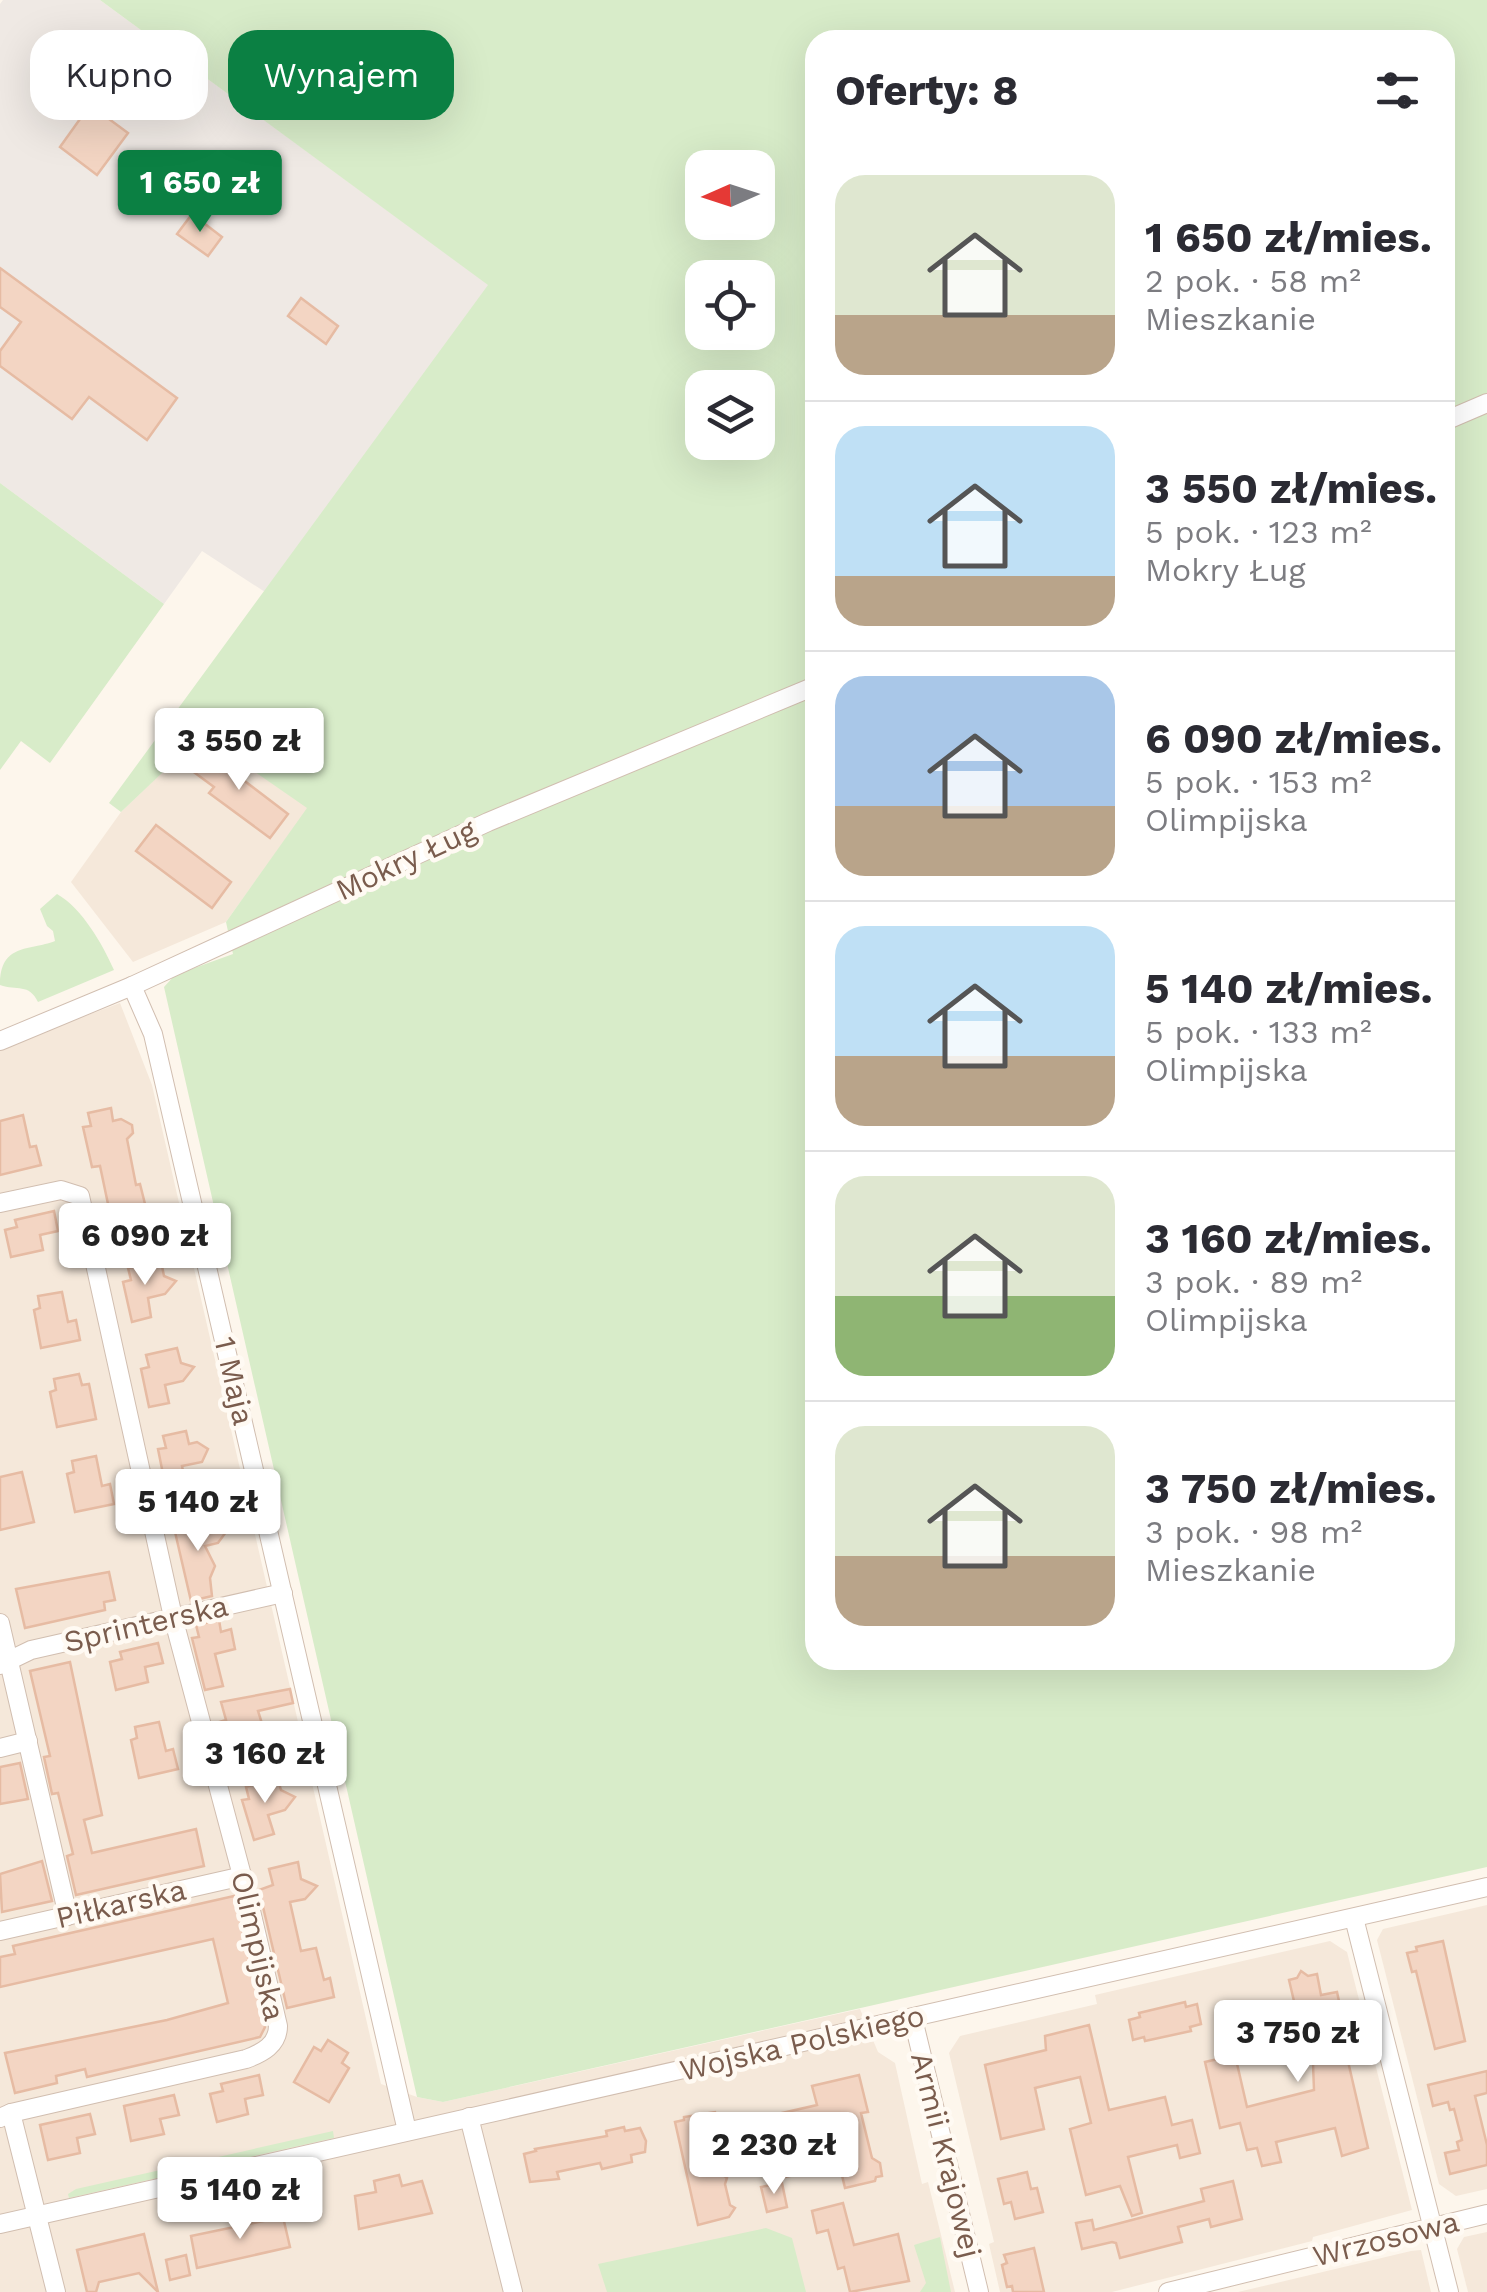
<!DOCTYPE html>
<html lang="pl">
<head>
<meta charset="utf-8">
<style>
	:root { --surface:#fff; --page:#f2f2f3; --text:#2b2b33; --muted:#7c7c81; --line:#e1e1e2; --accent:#0b8043 }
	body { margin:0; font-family:"Work Sans",sans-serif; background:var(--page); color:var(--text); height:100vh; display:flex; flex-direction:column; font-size:38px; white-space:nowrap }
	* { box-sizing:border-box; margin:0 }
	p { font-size:32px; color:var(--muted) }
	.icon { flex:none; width:55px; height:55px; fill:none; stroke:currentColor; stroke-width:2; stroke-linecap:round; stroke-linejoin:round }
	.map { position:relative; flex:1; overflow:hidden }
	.panel { position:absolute; left:805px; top:30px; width:650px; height:1640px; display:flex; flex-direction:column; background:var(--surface); border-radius:30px; box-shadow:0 10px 40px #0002 }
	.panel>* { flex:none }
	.banner { position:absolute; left:30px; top:30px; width:625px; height:90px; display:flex; gap:20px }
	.needle { width:65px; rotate:267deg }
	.fabs { position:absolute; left:685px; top:150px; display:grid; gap:20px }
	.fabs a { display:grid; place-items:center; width:90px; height:90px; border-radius:20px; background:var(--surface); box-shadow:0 10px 40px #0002; font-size:50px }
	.price { position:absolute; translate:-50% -85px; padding:0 22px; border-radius:10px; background:#fff; color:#222; font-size:32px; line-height:65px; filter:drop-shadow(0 2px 5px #0008) }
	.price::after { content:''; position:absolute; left:50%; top:60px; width:30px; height:22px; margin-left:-15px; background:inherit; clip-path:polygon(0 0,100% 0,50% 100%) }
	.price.current { background:var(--accent); color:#fff }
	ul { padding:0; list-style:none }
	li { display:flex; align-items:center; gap:30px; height:250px; padding:0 30px }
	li+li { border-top:2px solid var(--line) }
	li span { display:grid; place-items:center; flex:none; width:280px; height:200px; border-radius:30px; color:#555 }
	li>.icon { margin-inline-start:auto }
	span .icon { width:120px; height:120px; fill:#fffc; stroke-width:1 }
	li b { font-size:42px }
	h2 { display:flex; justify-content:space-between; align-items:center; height:120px; padding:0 30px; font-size:42px }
	.tag { padding:0 35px; border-radius:30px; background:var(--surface); box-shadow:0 10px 40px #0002; font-size:35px; line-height:90px }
	.tag.current { background:var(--accent); color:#fff }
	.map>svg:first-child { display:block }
	.residential { fill:#f5e8da }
	.industrial { fill:#efe9e4 }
	.green { fill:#d8ecc9; fill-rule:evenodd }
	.building { fill:#f3d5c3; stroke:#e6bba3; stroke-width:2.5 }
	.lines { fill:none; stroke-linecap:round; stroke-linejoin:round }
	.street-casing { stroke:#d1beb0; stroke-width:20 }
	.street { stroke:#fff; stroke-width:18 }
	.labels { text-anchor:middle; stroke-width:9; stroke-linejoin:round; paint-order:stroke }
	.street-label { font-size:30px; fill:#7a5c4d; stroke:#fffaf3 }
</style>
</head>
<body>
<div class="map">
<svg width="1487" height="2292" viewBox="0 0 1487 2292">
	<rect width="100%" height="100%" fill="#fdf6ec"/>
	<!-- residential -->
	<g class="residential">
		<path d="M202,734L308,808L226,922L133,962L71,882L121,812Z"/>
		<path d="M120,1003L152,1085L381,2084L417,2097L443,2102L860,2009L878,2052L895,2063L922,2184L928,2182L955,2292H0V1048Z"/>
		<path d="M1487,1905V2189L1456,2196L1439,2184L1377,1940L1383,1929Z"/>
		<path d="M1330,1941L1347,1952L1412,2210L1313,2237L1312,2241L1112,2292H1000L989,2244L994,2242L949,2053L960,2036L1097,2004L1095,1995Z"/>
		<path d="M1487,2232V2292H1468L1457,2249L1464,2237Z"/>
		<path d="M1421,2250L1431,2292H1238L1411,2251Z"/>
	</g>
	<!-- industrial -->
	<path class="industrial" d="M3,0H100L489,285L265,592L202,551L164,604L0,483V4Z"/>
	<!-- green -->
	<g class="green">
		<path d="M100,0H1487V1867L443,2102L417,2097L164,987L175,975L233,954L226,922L307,808L202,735L121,812L109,803L488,285ZM815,40H1445V1660H815ZM702,168H758V222H702ZM702,278H758V332H702ZM702,388H758V442H702Z"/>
		<path d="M0,483L164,604L50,763L21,741L0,770Z"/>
		<path d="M57,894C82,908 103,945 114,970L38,1002C29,983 17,991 0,985C0,943 29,951 55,941L53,931L47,926L40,909Z"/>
		<path d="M333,2131L334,2138L69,2198L68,2194L76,2189Z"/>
		<path d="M766,2228L792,2238L806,2292H607L598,2264Z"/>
		<path d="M940,2237L951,2292H920L926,2283L914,2245Z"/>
	</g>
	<!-- building -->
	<g class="building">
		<path d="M90,105L128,133L97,175L60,147Z"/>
		<path d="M192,214L222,237L208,256L177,234Z"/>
		<path d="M0,268L177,398L147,440L89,397L72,419L0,366V351L21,322L0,307Z"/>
		<path d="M301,298L338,326L326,344L288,316Z"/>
		<path d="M208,747L241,772L238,776L288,814L270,838L209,793L214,787L191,770Z"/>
		<path d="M156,825L231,882L212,908L136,851Z"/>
		<path d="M111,1108L113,1121L121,1119L132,1125L133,1133L127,1139L136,1185L140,1184L148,1216L132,1220L136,1238L116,1242L100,1166L92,1167L83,1127L91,1126L88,1113Z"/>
		<path d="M23,1115L30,1147L36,1146L41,1165L0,1175V1121Z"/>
		<path d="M54,1211L58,1231L40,1235L43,1250L11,1257L5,1230L17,1227L15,1220Z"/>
		<path d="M161,1261L164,1276L176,1281L165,1294L148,1298L151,1317L132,1322L123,1282L131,1280L128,1268Z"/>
		<path d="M62,1292L68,1322L76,1320L80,1340L41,1348L34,1310L40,1308L38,1296Z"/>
		<path d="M177,1348L181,1363L194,1367L183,1381L165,1385L169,1403L149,1407L141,1369L149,1367L146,1355Z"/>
		<path d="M79,1374L82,1385L89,1384L96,1419L57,1427L50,1392L56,1390L54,1379Z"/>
		<path d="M186,1431L189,1444L197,1442L208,1449L202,1462L182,1466L186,1485L166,1489L158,1449L166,1448L163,1436Z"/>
		<path d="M96,1456L102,1486L110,1484L114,1504L75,1512L67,1474L74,1472L72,1461Z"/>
		<path d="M22,1472L34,1522L0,1530V1477Z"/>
		<path d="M203,1513L205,1525L215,1523L226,1532L218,1543L205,1546L215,1566L210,1578L212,1596L191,1601L175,1532L183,1530L180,1518Z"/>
		<path d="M109,1572L115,1600L104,1602L105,1610L25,1628L16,1589Z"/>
		<path d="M219,1620L221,1632L231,1629L235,1649L215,1654L223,1686L205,1690L192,1638L199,1637L196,1625Z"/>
		<path d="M158,1643L163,1663L145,1667L148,1682L116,1690L110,1662L122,1659L120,1652Z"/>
		<path d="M70,1662L102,1815L84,1820L92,1853L196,1829L204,1866L76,1895L67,1856L73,1854L58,1793L52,1794L44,1757L50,1756L30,1671Z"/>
		<path d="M290,1689L293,1703L258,1711L264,1730L245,1736L250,1756L230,1761L219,1722L226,1720L221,1702Z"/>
		<path d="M159,1722L166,1751L173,1749L178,1769L139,1778L131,1740L137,1738L135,1727Z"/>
		<path d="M20,1763L28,1799L0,1804V1767Z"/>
		<path d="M277,1777L281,1790L295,1797L285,1810L268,1815L274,1834L254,1840L242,1800L249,1799L246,1787Z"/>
		<path d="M42,1861L52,1901L2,1912L0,1874Z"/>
		<path d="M298,1862L301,1879L317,1886L305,1899L290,1902L301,1951L316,1948L324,1980L330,1978L334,1997L287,2008L259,1890L273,1885L269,1869Z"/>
		<path d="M234,1896L265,2027L260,2037L87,2077L85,2069L56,2076L57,2083L15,2093L5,2053L167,2020L228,2003L213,1939L0,1987V1957L15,1954L13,1946Z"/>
		<path d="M1443,1941L1465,2041L1435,2049L1416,1971L1412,1972L1407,1953L1417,1951L1416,1947Z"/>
		<path d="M1301,1971L1308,1976L1317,1974L1321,1995L1337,1992L1347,2038L1349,2056L1347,2057L1368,2148L1342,2156L1335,2128L1276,2142L1281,2162L1262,2166L1257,2148L1247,2150L1240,2123L1220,2128L1205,2062L1235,2055L1247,2107L1314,2090L1313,2064L1307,2061L1305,2051L1308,2046L1301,2013L1297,2014L1289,1980L1297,1978Z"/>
		<path d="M1185,2002L1186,2007L1197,2004L1201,2024L1190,2027L1191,2031L1145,2041L1144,2037L1133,2040L1129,2020L1140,2017L1139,2013Z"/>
		<path d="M1089,2025L1109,2110L1165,2097L1172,2125L1192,2120L1200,2153L1180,2158L1177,2145L1128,2157L1142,2213L1132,2216L1120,2186L1086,2195L1070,2129L1091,2123L1080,2077L1035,2088L1044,2129L1001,2139L985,2065L1046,2050L1045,2036Z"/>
		<path d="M328,2040L348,2053L342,2063L349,2068L329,2102L294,2082L314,2047L321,2051Z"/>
		<path d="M1487,2071V2093L1475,2096L1487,2145V2165L1450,2174L1445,2153L1459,2150L1457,2142L1462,2140L1454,2109L1450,2110L1448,2102L1433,2106L1428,2085Z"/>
		<path d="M259,2075L263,2095L245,2099L248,2114L217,2122L210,2094L223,2091L221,2084Z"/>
		<path d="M859,2075L868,2112L861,2113L872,2158L880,2163L882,2176L876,2177L875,2181L845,2188L829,2121L797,2128L795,2132L803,2173L785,2177L769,2116L817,2105L812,2086Z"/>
		<path d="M174,2095L179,2115L160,2119L164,2134L131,2141L124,2106Z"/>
		<path d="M715,2112L722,2123L719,2128L721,2136L707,2140L714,2173L719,2172L727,2178L725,2184L730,2205L735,2208L729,2217L698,2225L675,2122L684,2120V2117Z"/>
		<path d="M90,2114L95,2134L77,2138L80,2153L48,2160L40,2125Z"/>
		<path d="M624,2127L625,2131L640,2128L646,2141L645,2152L631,2155L632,2162L602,2169L600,2163L557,2172L559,2179L530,2182L524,2154L536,2151L535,2149L607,2136L606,2131Z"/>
		<path d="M1027,2172L1031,2189L1037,2188L1043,2212L1015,2219L1011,2202L1004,2204L998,2179Z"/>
		<path d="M399,2175L402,2186L422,2181L432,2213L359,2229L355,2196L376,2192L374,2181Z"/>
		<path d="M1233,2181L1242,2219L1211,2227L1209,2219L1178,2227L1182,2242L1120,2258L1116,2243L1112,2242L1082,2249L1076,2223L1092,2220L1094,2230L1204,2201L1201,2189Z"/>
		<path d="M782,2183L787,2207L767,2212L761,2187Z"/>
		<path d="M301,2184L305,2200L274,2207L270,2191Z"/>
		<path d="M843,2203L854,2245L898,2234L909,2281L850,2292L844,2267L838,2269L828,2230L817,2233L812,2211Z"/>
		<path d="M283,2217L290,2247L197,2268L191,2236Z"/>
		<path d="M144,2234L158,2292L139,2273L99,2282L96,2292H87L77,2250Z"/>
		<path d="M1034,2248L1044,2292H1013L1012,2286L1007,2287L1002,2265L1007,2263L1004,2255Z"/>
		<path d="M186,2255L190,2275L170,2280L166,2260Z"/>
	</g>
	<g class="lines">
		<defs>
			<g id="street">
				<path d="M1445,421L1487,403"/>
				<path d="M132,986L153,1034L407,2131"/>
				<path d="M0,1041L132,986L488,822L815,686"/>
				<path d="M0,1203L61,1190L80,1196L173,1617L248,1898L278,2026C278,2045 262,2053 246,2059L11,2113L0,2118"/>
				<path d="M0,1623L68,1916"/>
				<path d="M0,1665L31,1650L283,1593"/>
				<path d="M0,1748L28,1741"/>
				<path d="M1354,1918L1449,2292"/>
				<path d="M0,1931L243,1876"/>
				<path d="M913,2019L979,2292"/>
				<path d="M11,2113L56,2292"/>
				<path d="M469,2117L513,2292"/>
				<path d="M0,2224L1487,1887"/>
				<path d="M1168,2292L1487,2214"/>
			</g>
		</defs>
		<!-- street casing -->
		<use href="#street" class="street-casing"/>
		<!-- street -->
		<use href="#street" class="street"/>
	</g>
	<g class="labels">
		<!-- street labels -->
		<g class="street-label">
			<text transform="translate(406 860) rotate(-25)" y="10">Mokry Ług</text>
			<text transform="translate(234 1381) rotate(77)" y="10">1 Maja</text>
			<text transform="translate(146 1624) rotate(-13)" y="10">Sprinterska</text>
			<text transform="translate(121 1904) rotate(-13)" y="10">Piłkarska</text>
			<text transform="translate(258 1946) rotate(77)" y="10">Olimpijska</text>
			<text transform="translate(802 2043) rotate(-13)" y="10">Wojska Polskiego</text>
			<text transform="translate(946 2155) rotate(76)" y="10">Armii Krajowej</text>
			<text transform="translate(1386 2239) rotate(-14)" y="10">Wrzosowa</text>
		</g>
	</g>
</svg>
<div class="fabs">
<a><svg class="needle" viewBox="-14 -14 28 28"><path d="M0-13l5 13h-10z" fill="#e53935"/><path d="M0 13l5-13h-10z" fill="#7c7c81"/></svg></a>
<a><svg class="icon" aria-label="locate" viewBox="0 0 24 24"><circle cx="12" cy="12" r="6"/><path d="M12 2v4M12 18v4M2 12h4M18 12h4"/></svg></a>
<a><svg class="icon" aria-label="layers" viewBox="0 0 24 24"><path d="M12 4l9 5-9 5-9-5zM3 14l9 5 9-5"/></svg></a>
</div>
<b class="price current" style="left:200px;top:235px">1 650 zł</b>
<b class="price" style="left:239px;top:793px">3 550 zł</b>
<b class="price" style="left:145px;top:1288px">6 090 zł</b>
<b class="price" style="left:198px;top:1554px">5 140 zł</b>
<b class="price" style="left:265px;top:1806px">3 160 zł</b>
<b class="price" style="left:1298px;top:2085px">3 750 zł</b>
<b class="price" style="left:774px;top:2197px">2 230 zł</b>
<b class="price" style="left:240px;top:2242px">5 140 zł</b>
<div class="banner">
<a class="tag">Kupno</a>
<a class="tag current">Wynajem</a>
</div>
<section class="panel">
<h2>Oferty: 8<svg class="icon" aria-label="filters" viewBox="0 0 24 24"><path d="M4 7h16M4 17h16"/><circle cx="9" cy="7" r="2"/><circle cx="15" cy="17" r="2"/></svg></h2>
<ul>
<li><span style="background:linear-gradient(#dfe7d0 70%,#b9a48a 0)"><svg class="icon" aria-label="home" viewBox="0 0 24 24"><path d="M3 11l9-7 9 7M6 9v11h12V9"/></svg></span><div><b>1 650 zł/mies.</b><p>2 pok. · 58 m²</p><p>Mieszkanie</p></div></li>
<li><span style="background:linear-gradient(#bfe0f5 75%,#b9a48a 0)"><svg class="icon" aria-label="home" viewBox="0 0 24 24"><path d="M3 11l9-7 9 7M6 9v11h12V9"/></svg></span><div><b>3 550 zł/mies.</b><p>5 pok. · 123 m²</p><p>Mokry Ług</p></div></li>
<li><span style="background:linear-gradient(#a9c7e8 65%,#b9a48a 0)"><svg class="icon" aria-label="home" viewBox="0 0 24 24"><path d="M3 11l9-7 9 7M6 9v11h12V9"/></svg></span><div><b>6 090 zł/mies.</b><p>5 pok. · 153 m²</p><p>Olimpijska</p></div></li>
<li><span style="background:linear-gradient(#bfe0f5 65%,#b9a48a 0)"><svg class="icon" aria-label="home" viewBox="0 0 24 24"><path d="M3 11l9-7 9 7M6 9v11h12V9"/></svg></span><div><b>5 140 zł/mies.</b><p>5 pok. · 133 m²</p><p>Olimpijska</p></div></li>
<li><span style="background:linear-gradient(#dfe7d0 60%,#8fb573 0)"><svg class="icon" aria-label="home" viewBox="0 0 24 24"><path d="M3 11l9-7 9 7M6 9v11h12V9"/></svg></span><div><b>3 160 zł/mies.</b><p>3 pok. · 89 m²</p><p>Olimpijska</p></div></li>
<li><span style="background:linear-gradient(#dfe7d0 65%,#b9a48a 0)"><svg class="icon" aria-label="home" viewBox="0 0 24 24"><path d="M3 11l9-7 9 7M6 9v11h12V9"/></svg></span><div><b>3 750 zł/mies.</b><p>3 pok. · 98 m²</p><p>Mieszkanie</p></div></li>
</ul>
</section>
</div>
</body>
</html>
